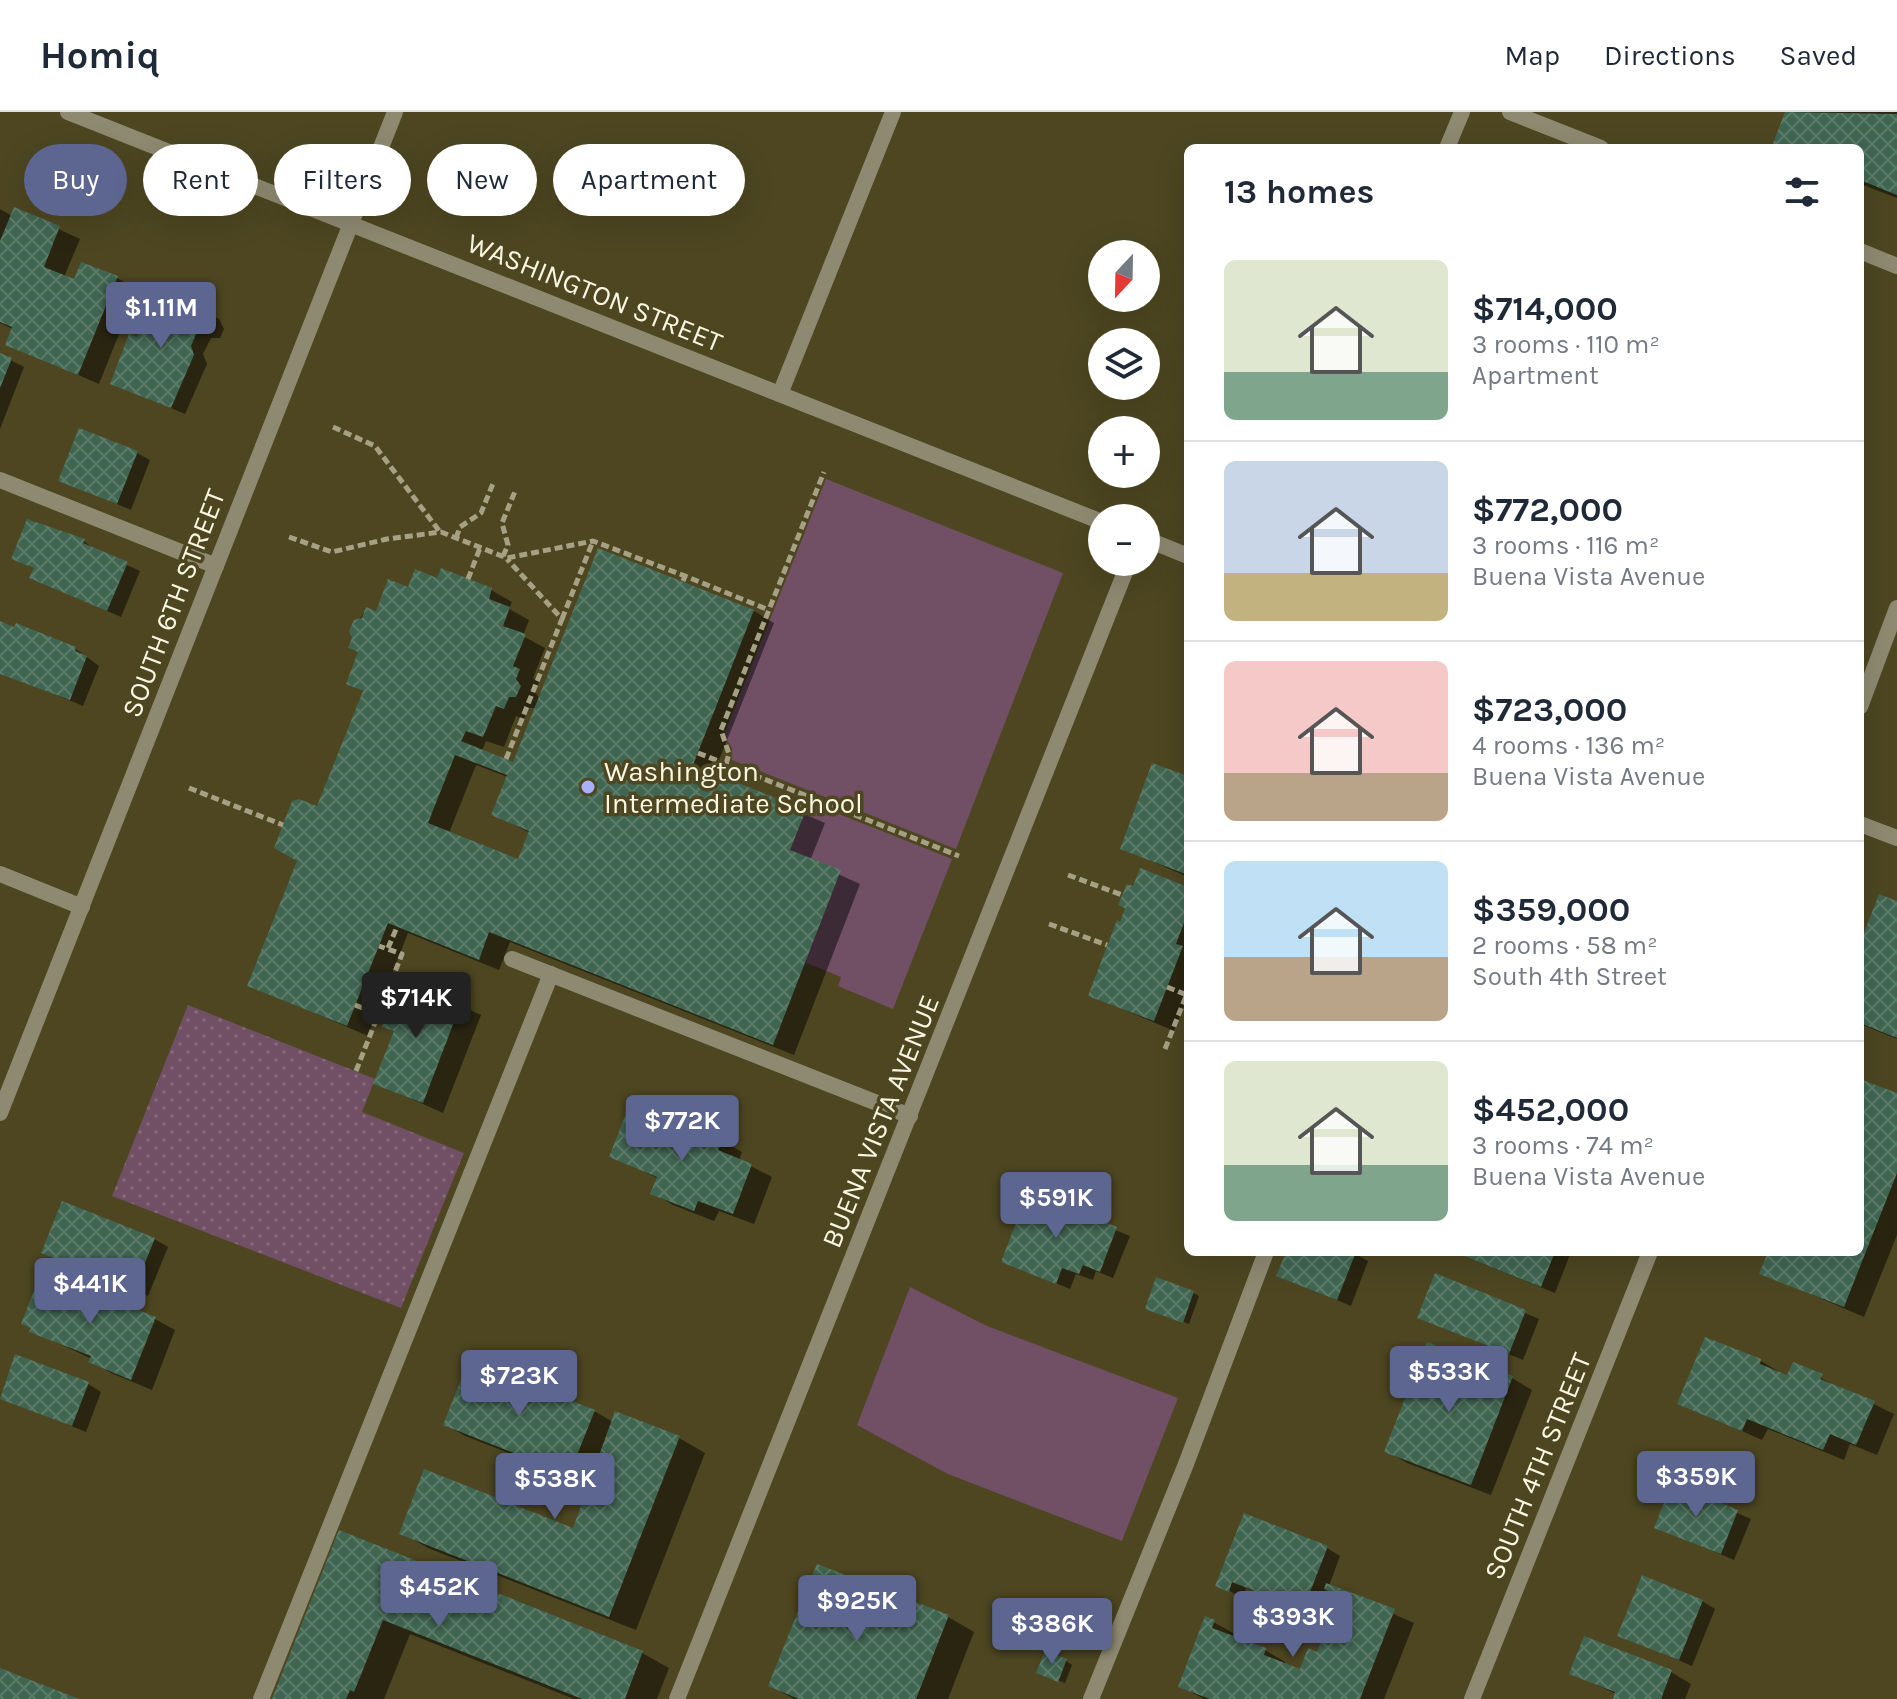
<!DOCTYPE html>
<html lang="en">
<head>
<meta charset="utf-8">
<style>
	:root { --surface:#fff; --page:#f6f6f7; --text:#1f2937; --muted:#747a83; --line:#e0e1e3; --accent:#5d6690 }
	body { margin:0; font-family:Karla,sans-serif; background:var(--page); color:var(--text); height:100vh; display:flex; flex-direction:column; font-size:30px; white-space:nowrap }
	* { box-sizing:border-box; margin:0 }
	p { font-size:26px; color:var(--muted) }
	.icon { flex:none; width:44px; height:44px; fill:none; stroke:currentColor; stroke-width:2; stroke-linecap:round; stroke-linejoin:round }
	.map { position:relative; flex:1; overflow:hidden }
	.panel { position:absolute; left:1184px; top:32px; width:680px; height:1112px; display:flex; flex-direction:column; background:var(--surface); border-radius:12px; box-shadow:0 8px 32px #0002 }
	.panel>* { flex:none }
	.banner { position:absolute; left:24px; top:32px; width:760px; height:72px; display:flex; gap:16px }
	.needle { width:52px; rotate:202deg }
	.tools { position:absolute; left:1088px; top:128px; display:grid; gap:16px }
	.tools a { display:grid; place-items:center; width:72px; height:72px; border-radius:50%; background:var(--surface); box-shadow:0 8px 32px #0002; font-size:40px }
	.price { position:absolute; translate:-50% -68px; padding:0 18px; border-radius:8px; background:var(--accent); color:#fff; font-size:26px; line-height:52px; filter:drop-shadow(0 2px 4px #0008) }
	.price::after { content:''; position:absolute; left:50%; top:48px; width:24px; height:18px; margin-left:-12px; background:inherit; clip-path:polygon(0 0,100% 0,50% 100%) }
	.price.on { background:#222; color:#fff }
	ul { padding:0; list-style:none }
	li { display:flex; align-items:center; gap:24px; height:200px; padding:0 40px }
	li+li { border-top:2px solid var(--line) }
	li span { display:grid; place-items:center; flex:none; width:224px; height:160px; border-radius:12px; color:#555 }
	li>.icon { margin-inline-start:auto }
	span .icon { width:96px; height:96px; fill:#fffc; stroke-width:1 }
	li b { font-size:34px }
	h2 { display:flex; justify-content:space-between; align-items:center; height:96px; padding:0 40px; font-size:34px }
	.chip { padding:0 28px; border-radius:36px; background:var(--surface); box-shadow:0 8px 32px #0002; font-size:28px; line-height:72px }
	.chip.on { background:var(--accent); color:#fff }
	header { display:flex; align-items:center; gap:48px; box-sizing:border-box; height:112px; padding:0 40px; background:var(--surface); border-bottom:2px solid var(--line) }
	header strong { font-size:38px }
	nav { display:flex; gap:44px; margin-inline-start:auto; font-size:28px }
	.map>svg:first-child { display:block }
	.grass { fill:#715066 }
	.park { fill:url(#park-dots) }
	.shadow { fill:#0007; fill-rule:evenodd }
	.building { fill:url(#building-cross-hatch); fill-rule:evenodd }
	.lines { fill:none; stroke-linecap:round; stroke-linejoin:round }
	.path { stroke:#a6a184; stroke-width:5; stroke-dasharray:8 4; stroke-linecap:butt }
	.service { stroke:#8e8a71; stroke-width:16 }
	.minor { stroke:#8e8a71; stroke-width:16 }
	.tertiary { stroke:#8e8a71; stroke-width:16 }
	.poi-dot { fill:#a8b0fc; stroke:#4d4621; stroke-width:3 }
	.labels { text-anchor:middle; stroke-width:7; stroke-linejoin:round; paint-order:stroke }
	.street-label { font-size:28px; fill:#f9f6e1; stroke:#4d4621 }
	.poi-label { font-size:28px; fill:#f9f6e1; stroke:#4d4621; text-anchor:start }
</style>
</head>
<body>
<header>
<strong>Homiq</strong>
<nav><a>Map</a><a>Directions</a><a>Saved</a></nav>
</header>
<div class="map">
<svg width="1897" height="1587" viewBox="0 0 1897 1587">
	<defs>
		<pattern id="park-dots" width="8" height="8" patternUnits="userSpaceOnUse" patternTransform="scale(2)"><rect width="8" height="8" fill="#715066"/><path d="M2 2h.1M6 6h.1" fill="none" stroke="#866a7c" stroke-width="1.8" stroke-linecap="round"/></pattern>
		<pattern id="building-cross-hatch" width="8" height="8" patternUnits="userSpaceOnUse" patternTransform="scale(2)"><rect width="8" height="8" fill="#406651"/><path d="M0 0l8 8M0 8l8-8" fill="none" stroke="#5c7c6a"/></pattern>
	</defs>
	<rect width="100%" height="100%" fill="#4d4621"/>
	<!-- grass -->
	<g class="grass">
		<path d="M826,367L1063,461L956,737L732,648V636L724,623Z"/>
		<path d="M809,690L952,747L893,897L838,874L841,865L804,850L790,738Z"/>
		<path d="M910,1175L987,1214L1178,1286L1122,1429L948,1362L857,1313Z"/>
	</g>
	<!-- park -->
	<path class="park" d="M188,893L375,967L362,1000L464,1041L401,1196L112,1084Z"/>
	<!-- shadow -->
	<g class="shadow">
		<path d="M1787,0H1897V86L1860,72V36L1774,34Z"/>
		<path d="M0,97L12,104L15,97L80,127L64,165L75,170L117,166L137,177L99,272L7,232L13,217L0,211Z"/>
		<path d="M192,191L219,207L224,217L220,226H211L203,242L207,252L185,302L112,271L138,228Z"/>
		<path d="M0,243L24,255L0,317Z"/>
		<path d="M137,341L150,348L131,398L61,368Z"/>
		<path d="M28,410L84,429L96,439L140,459L121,505L32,466L36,457L13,446Z"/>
		<path d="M599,438L754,499L774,511L713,663L825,711L810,749L860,772L794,943L510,830L499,858L408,821L368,924L250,873L364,580L348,571L360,541L351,519L367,497L377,501L409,477L438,469L442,459L491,478L512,490L509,497L529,508L523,524L545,536L533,566L539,570L535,580L540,587ZM529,596H536L514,652L482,639L486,629L504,635L516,604L524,607ZM476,653L508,665L494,702L530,721L519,749L449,721Z"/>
		<path d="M0,512L76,537L99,554L83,594L1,560Z"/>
		<path d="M1188,666V765L1122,736Z"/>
		<path d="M1188,777V884L1174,919L1090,883L1121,813Z"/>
		<path d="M1897,791V927L1860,912V836Z"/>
		<path d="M414,873L481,903L443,1001L376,971L395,920L385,914L410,884Z"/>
		<path d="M1860,969L1897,984V1123L1864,1205L1762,1161L1770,1140H1860Z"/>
		<path d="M677,1021L722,1029L742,1040L739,1048L772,1065L754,1112L719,1099L714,1109L673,1093L653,1081L659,1067L612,1044Z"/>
		<path d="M1029,1083L1130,1124L1113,1166L1096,1159L1093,1168L1076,1162L1070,1177L1003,1149Z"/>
		<path d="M154,1127L168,1135L148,1184L44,1140Z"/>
		<path d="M1288,1140H1352L1368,1149L1351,1194L1279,1163Z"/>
		<path d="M1454,1140H1571L1555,1181Z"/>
		<path d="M1436,1164L1539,1207L1523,1248L1419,1205Z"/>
		<path d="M1193,1181L1199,1184L1189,1212L1154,1199Z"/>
		<path d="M155,1207L175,1218L152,1278L111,1261L91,1249L92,1247L32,1219Z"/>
		<path d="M1761,1249L1789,1266L1794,1253L1894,1302L1877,1343L1850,1332L1844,1348L1768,1317L1762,1328L1680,1291Z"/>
		<path d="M1512,1266L1532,1278L1491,1383L1407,1351L1387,1339Z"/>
		<path d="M88,1272L101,1280L86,1320L1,1285Z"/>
		<path d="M594,1299L613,1310L679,1326L705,1341L636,1518L428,1436L402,1421L575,1419L591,1373L465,1324L445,1312Z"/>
		<path d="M1673,1373L1751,1407L1734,1448L1657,1415Z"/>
		<path d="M340,1420L642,1541L669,1556L657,1587H574L410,1522L384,1587H274Z"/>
		<path d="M1327,1436L1340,1444L1329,1474L1414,1511L1384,1587H1204L1180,1574L1206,1506L1235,1522L1233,1526L1265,1538L1285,1550L1284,1553L1301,1560L1318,1542L1340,1484L1327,1477L1317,1504L1246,1476L1243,1486L1218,1473Z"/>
		<path d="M1702,1489L1715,1497L1692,1554L1620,1523Z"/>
		<path d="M948,1505L974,1520L948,1587H794L771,1574Z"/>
		<path d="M1066,1549L1072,1553L1065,1571L1045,1563Z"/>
		<path d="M1671,1560L1691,1572L1685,1587H1615L1616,1582L1572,1561Z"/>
	</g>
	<!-- building -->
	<g class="building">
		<path d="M1785,0L1897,2V83L1860,68V36L1772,34Z"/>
		<path d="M14,95L60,114L44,155L74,167L81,150L118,164L78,263L5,233L12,215L0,210V129Z"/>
		<path d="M158,178L193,189L191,192L209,201L212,208L206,219L197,220L191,234L194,243L171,296L110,272L129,222L137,225Z"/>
		<path d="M0,241L12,246L0,276Z"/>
		<path d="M79,316L138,339L117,392L58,369Z"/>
		<path d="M27,407L85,427L83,431L128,450L107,499L29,466L34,456L11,447Z"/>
		<path d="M598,436L754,498L693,653L806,698L790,738L841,758L773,933L489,820L479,848L388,811L347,914L247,874L297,749L274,736L292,689L299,687L317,694L363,579L346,572L358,540L348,536L352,526L349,519L354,508L362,506L366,495L376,499L388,467L408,475L415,457L437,466L441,456L492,476L489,487L510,495L503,514L526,522L513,554L520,557L516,567L521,574L516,585H509L504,597L496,594L483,625L466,619L461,629L513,650ZM455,643L507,663L491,703L529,719L518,747L428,711Z"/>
		<path d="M0,509L14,515L16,511L76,535L75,539L87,544L70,588L0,562Z"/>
		<path d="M1152,651L1188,664V763L1120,737Z"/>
		<path d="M1140,756L1188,775V800L1176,832L1183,834L1154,909L1088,884L1117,808L1120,810L1125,796L1118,793L1127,772L1133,774Z"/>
		<path d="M1879,782L1897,789V926L1860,911V831Z"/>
		<path d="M413,871L462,889L423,991L373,972L394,919L382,915L397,877L409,882Z"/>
		<path d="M1860,967L1897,981V1061L1844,1195L1759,1162L1768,1140H1860Z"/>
		<path d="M627,999L676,1019L680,1010L723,1027L718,1038L752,1052L733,1102L698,1089L694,1099L650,1082L657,1065L609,1045Z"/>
		<path d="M1028,1080L1117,1115L1100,1160L1083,1153L1079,1162L1062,1156L1056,1172L1001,1150Z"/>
		<path d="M62,1089L155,1126L134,1178L41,1141Z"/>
		<path d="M1286,1140H1356L1337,1188L1276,1164Z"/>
		<path d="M1454,1140H1555L1541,1175Z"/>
		<path d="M1435,1161L1526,1198L1509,1242L1417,1206Z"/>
		<path d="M1156,1165L1194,1179L1183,1211L1145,1197Z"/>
		<path d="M39,1166L77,1180L79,1175L156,1205L131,1268L88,1250L91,1244L29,1220L31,1216L21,1212Z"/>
		<path d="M1705,1225L1761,1247L1760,1252L1787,1263L1793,1250L1823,1262L1820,1267L1875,1289L1856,1333L1830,1322L1823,1338L1747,1307L1742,1319L1677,1292Z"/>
		<path d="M1427,1230L1513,1264L1471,1373L1384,1340Z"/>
		<path d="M15,1242L89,1270L72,1314L0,1287Z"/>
		<path d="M469,1248L595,1298L569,1363L443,1313Z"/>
		<path d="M615,1299L680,1324L609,1505L399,1422L424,1357L573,1416Z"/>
		<path d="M1672,1371L1738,1398L1721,1442L1654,1416Z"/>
		<path d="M1244,1401L1328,1434L1303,1498L1232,1470L1229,1480L1215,1474Z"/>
		<path d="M339,1418L643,1539L625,1587H582L383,1508L354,1580L350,1578L346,1587H272Z"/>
		<path d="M817,1452L949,1503L916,1587H799L768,1574Z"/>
		<path d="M1642,1463L1703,1488L1679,1548L1617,1524Z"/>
		<path d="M1326,1471L1395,1497L1360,1587H1210L1178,1575L1205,1504L1215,1508L1212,1516L1266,1536L1264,1543L1300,1557L1308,1536L1317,1540L1338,1483L1324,1477Z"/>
		<path d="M1584,1524L1672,1558L1661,1587H1613L1615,1580L1569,1562Z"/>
		<path d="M1045,1539L1067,1547L1058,1570L1036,1561Z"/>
		<path d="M0,1556L79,1587H0Z"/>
	</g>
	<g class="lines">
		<!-- path -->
		<g class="path">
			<path d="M333,315L375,334L440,420"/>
			<path d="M289,425L332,440L387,427L441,420L507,446L593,429L685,464"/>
			<path d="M456,426L460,415L481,401L494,369"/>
			<path d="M503,444L508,433L502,411L516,377"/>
			<path d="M468,467L480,436"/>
			<path d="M683,469L685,464L769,498"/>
			<path d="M562,507L593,429"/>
			<path d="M698,641L959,744"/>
			<path d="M506,647L562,507L507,447"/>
			<path d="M726,652L729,642L721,618L824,360"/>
			<path d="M189,676L283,713"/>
			<path d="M799,695L804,683"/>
			<path d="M1068,763L1122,783"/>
			<path d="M1186,807L1188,808"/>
			<path d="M1049,812L1107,833"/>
			<path d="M388,836L397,815"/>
			<path d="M1167,875L1187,883"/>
			<path d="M355,893L378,902"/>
			<path d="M1165,937L1188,879"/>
			<path d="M356,959L402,842L379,834"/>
		</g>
		<!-- service -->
		<g class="service">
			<path d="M0,368L216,454"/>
			<path d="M512,847L910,1004"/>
			<path d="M261,1587L551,862"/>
			<path d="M1091,1587L1186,1352L1266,1140"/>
		</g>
		<!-- minor -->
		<g class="minor">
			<path d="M1510,0L1601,36"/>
			<path d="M1447,36L1462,0"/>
			<path d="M1860,139L1897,154"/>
			<path d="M1146,427L1188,444"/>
			<path d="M1860,595L1897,496"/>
			<path d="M1860,712L1897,726"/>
			<path d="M0,762L82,795"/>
			<path d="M0,1001L395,0"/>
			<path d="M1472,1587L1650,1140"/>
		</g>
		<!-- tertiary -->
		<g class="tertiary">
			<path d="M68,0L1102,410"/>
			<path d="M780,282L893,0"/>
			<path d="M677,1587L1129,450"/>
		</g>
	</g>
	<!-- markers -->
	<circle class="poi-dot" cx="588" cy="675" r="8"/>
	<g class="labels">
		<!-- street labels -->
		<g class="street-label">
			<text transform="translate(595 180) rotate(22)" y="10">WASHINGTON STREET</text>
			<text transform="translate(173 491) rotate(-69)" y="10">SOUTH 6TH STREET</text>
			<text transform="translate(880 1009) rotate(-68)" y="10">BUENA VISTA AVENUE</text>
			<text transform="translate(1537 1354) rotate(-68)" y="10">SOUTH 4TH STREET</text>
		</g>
		<!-- poi labels -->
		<g class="poi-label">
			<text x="604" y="669">Washington<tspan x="604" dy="32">Intermediate School</tspan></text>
		</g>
	</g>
</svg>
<div class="tools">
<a><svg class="needle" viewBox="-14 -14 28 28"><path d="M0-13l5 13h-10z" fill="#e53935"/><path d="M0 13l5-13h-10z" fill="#747a83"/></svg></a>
<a><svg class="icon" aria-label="layers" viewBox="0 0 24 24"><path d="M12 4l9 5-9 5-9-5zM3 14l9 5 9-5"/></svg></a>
<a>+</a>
<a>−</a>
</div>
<b class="price" style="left:161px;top:238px">$1.11M</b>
<b class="price on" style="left:416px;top:928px">$714K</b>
<b class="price" style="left:682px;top:1051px">$772K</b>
<b class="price" style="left:1056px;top:1128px">$591K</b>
<b class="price" style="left:90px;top:1214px">$441K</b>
<b class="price" style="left:1449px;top:1302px">$533K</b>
<b class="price" style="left:519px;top:1306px">$723K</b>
<b class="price" style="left:1696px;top:1407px">$359K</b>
<b class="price" style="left:555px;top:1409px">$538K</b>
<b class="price" style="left:439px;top:1517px">$452K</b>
<b class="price" style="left:857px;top:1531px">$925K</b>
<b class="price" style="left:1293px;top:1547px">$393K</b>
<b class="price" style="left:1052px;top:1554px">$386K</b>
<div class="banner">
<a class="chip on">Buy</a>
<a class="chip">Rent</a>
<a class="chip">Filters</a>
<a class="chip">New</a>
<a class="chip">Apartment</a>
</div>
<section class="panel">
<h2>13 homes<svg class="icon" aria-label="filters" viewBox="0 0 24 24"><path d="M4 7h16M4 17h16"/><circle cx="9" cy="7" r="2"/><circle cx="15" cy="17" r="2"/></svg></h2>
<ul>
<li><span style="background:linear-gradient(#dfe7d0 70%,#7fa58c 0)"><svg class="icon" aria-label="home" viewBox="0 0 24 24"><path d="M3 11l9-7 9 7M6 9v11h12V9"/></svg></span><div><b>$714,000</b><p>3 rooms · 110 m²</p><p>Apartment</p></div></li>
<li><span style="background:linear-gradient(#c9d6e8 70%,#c2b280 0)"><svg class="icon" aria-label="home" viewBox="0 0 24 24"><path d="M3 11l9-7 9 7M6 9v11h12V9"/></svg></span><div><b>$772,000</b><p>3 rooms · 116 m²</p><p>Buena Vista Avenue</p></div></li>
<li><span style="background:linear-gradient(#f6c9c9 70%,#b9a48a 0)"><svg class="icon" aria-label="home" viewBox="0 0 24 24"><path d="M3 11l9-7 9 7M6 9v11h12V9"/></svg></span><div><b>$723,000</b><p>4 rooms · 136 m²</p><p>Buena Vista Avenue</p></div></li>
<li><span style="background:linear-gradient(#bfe0f5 60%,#b9a48a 0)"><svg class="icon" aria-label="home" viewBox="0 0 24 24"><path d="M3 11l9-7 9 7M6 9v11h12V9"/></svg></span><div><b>$359,000</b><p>2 rooms · 58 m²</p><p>South 4th Street</p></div></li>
<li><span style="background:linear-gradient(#dfe7d0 65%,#7fa58c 0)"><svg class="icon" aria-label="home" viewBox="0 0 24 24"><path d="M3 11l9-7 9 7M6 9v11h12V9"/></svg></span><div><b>$452,000</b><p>3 rooms · 74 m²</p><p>Buena Vista Avenue</p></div></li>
</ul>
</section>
</div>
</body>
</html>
